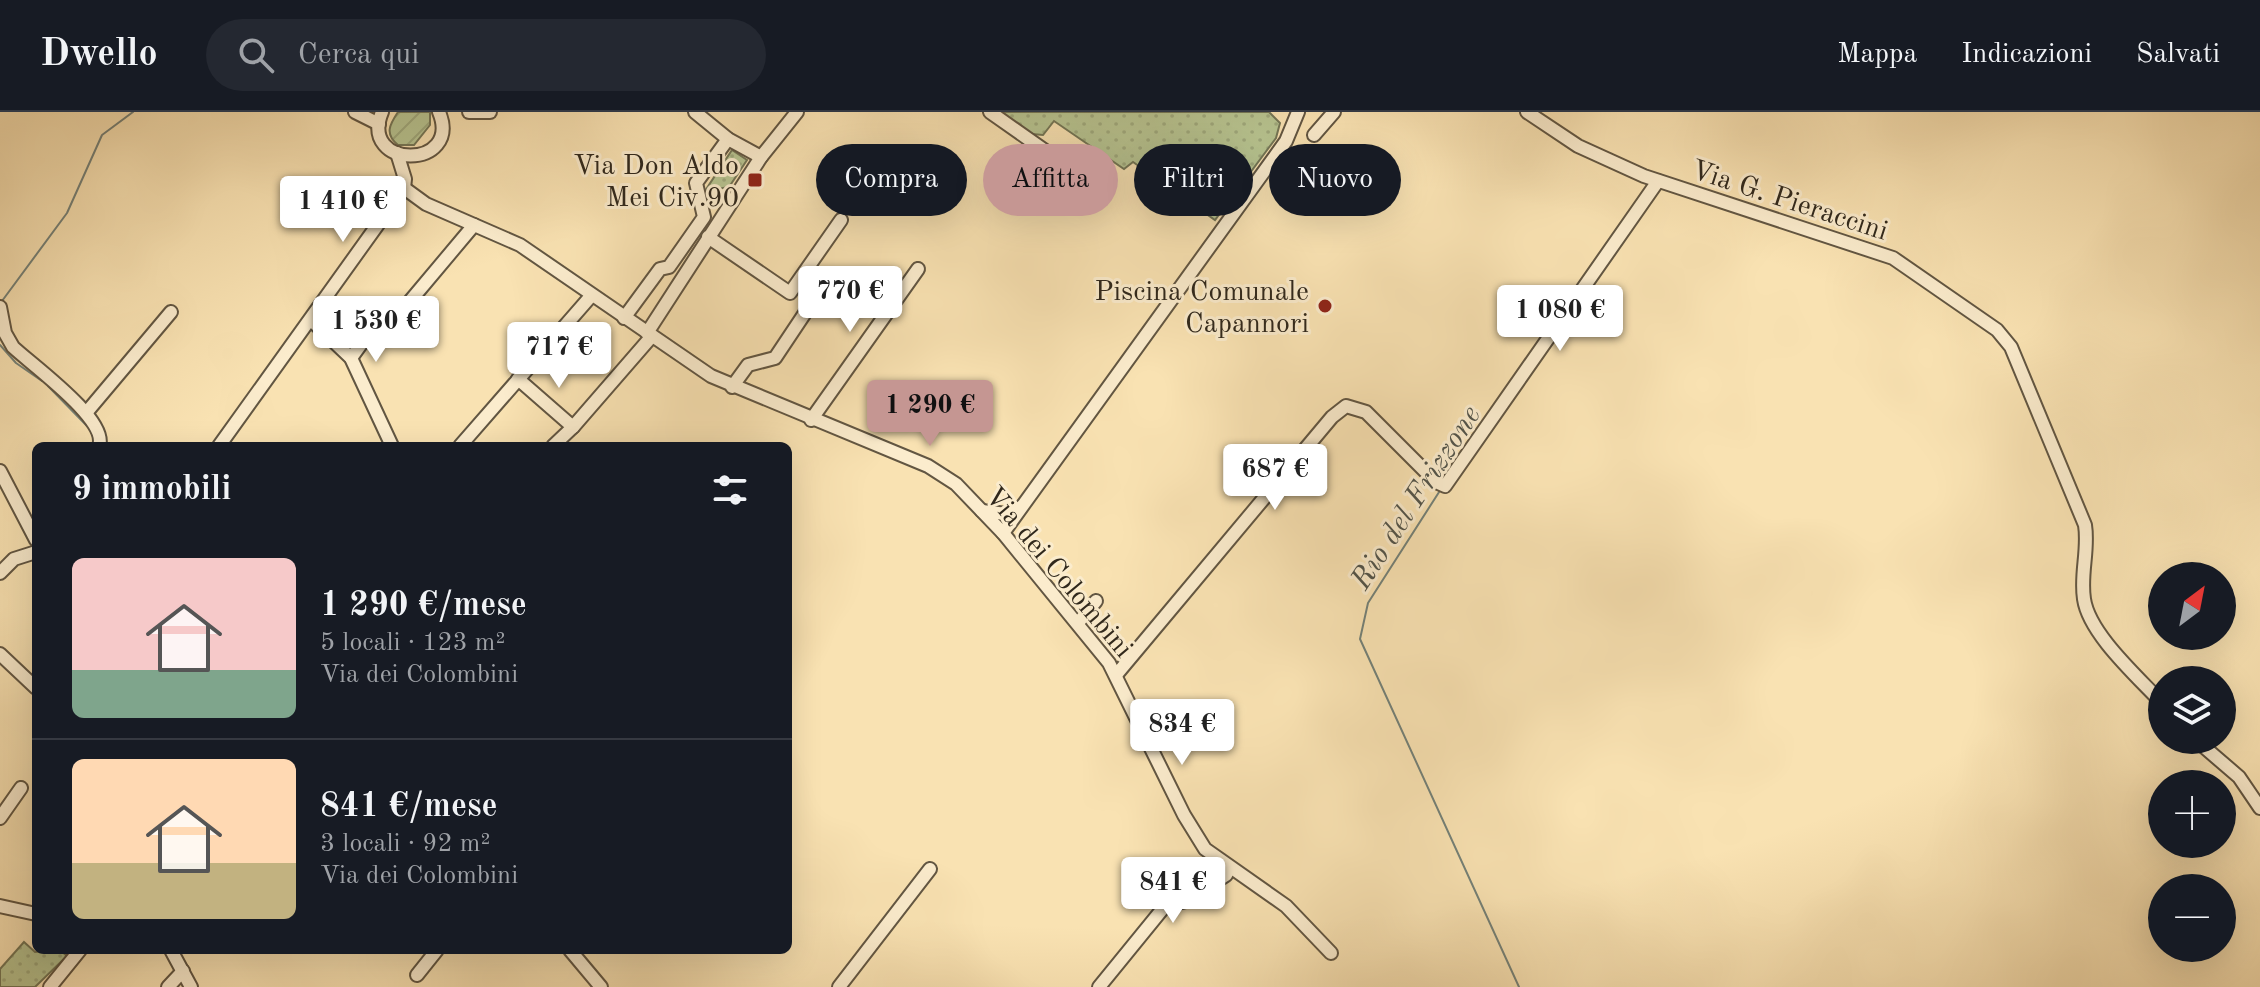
<!DOCTYPE html>
<html lang="it">
<head>
<meta charset="utf-8">
<style>
	:root { --surface:#171b24; --page:#242831; --text:#f1f3f6; --muted:#9ea1a6; --line:#363941; --accent:#c59692 }
	body { margin:0; font-family:"Old Standard TT",serif; background:var(--page); color:var(--text); height:100vh; display:flex; flex-direction:column; font-size:30px; white-space:nowrap }
	* { box-sizing:border-box; margin:0 }
	p { font-size:26px; color:var(--muted) }
	.icon { flex:none; width:44px; height:44px; fill:none; stroke:currentColor; stroke-width:2; stroke-linecap:round; stroke-linejoin:round }
	.map { position:relative; flex:1; overflow:hidden }
	.drawer { position:absolute; left:32px; top:330px; width:760px; height:512px; display:flex; flex-direction:column; background:var(--surface); border-radius:12px; box-shadow:0 8px 32px #0002 }
	.drawer>* { flex:none }
	.top-card { position:absolute; left:816px; top:32px; width:760px; height:72px; display:flex; gap:16px }
	.needle { width:52px; rotate:32deg }
	.tools { position:absolute; left:2148px; top:450px; display:grid; gap:16px }
	.tools a { display:grid; place-items:center; width:88px; height:88px; border-radius:50%; background:var(--surface); box-shadow:0 8px 32px #0002; font-size:40px }
	.price { position:absolute; translate:-50% -68px; padding:0 18px; border-radius:8px; background:#fff; color:#222; font-size:26px; line-height:52px; filter:drop-shadow(0 2px 4px #0008) }
	.price::after { content:''; position:absolute; left:50%; top:48px; width:24px; height:18px; margin-left:-12px; background:inherit; clip-path:polygon(0 0,100% 0,50% 100%) }
	.price.current { background:var(--accent); color:#111 }
	ul { padding:0; list-style:none }
	li { display:flex; align-items:center; gap:24px; height:200px; padding:0 40px }
	li+li { border-top:2px solid var(--line) }
	li span { display:grid; place-items:center; flex:none; width:224px; height:160px; border-radius:12px; color:#555 }
	li>.icon { margin-inline-start:auto }
	span .icon { width:96px; height:96px; fill:#fffc; stroke-width:1 }
	li b { font-size:34px }
	h2 { display:flex; justify-content:space-between; align-items:center; height:96px; padding:0 40px; font-size:34px }
	.pill { padding:0 28px; border-radius:36px; background:var(--surface); box-shadow:0 8px 32px #0002; font-size:28px; line-height:72px }
	.pill.current { background:var(--accent); color:#111 }
	header { display:flex; align-items:center; gap:48px; box-sizing:border-box; height:112px; padding:0 40px; background:var(--surface); border-bottom:2px solid var(--line) }
	header strong { font-size:38px }
	nav { display:flex; gap:44px; margin-inline-start:auto; font-size:28px }
	.search { width:560px; height:72px; background:var(--page); display:flex; align-items:center; gap:20px; box-sizing:border-box; padding:0 28px; border-radius:44px; color:var(--muted); font-size:30px }
	.map>svg:first-child { display:block }
	.grass { fill:url(#grass-dots); stroke:#747656; stroke-width:2 }
	.garden { fill:url(#garden-furrows); stroke:#747656; stroke-width:2 }
	.lines { fill:none; stroke-linecap:round; stroke-linejoin:round }
	.stream { stroke:#748178; stroke-width:2 }
	.minor-casing { stroke:#625642; stroke-width:16 }
	.minor { stroke:#fbeccd; stroke-width:12 }
	.poi-dot { fill:#8f2418; stroke:#fbeccd; stroke-width:3 }
	.labels { text-anchor:middle; stroke-width:6; stroke-linejoin:round; paint-order:stroke }
	.poi-label { font-size:28px; fill:#30281c; stroke:#fbeccd; text-anchor:end }
	.street-label { font-size:28px; fill:#30281c; stroke:#fbeccd }
	.water-label { font-size:30px; font-style:italic; fill:#52544a; stroke:#fbeccd }
</style>
</head>
<body>
<header>
<strong>Dwello</strong>
<div class="search"><svg class="icon" aria-label="search" viewBox="0 0 24 24"><circle cx="10" cy="10" r="6"/><path d="M15 15l6 6"/></svg>Cerca qui</div>
<nav><a>Mappa</a><a>Indicazioni</a><a>Salvati</a></nav>
</header>
<div class="map">
<svg width="2260" height="875" viewBox="0 0 2260 875">
	<defs>
		<pattern id="grass-dots" width="8" height="8" patternUnits="userSpaceOnUse" patternTransform="scale(2)"><rect width="8" height="8" fill="#b7c491"/><path d="M2 2h.1M6 6h.1" fill="none" stroke="#9ea87c" stroke-width="1.8" stroke-linecap="round"/></pattern>
		<pattern id="garden-furrows" width="10" height="10" patternUnits="userSpaceOnUse" patternTransform="scale(2)"><rect width="10" height="10" fill="#b7c491"/><path d="M-1 1l2-2M0 10L10 0M9 11l2-2" fill="none" stroke="#9ea87c"/></pattern>
	</defs>
	<rect width="100%" height="100%" fill="#f9e2b2"/>
	<filter id="stains"><feTurbulence type="fractalNoise" baseFrequency=".0025" numOctaves="4"/><feColorMatrix values="0 0 0 0 .2 0 0 0 0 .09 0 0 0 0 .02 0 0 0 .5 -.17"/></filter>
	<radialGradient id="worn" r=".72"><stop offset=".6" stop-color="#630" stop-opacity="0"/><stop offset="1" stop-color="#630" stop-opacity=".3"/></radialGradient>
	<!-- grass -->
	<g class="grass">
		<path d="M1000,0H1269L1280,11L1276,26L1215,108L1133,50L1124,57L1054,9L1043,23L1032,22Z"/>
		<path d="M732,38L747,48L729,75L705,79Z"/>
		<path d="M24,830L35,840L60,838L67,844L35,875H0V857Z"/>
	</g>
	<!-- garden -->
	<path class="garden" d="M398,0H430V13L414,33H398C384,22 390,12 398,0Z"/>
	<g class="lines">
		<!-- stream -->
		<g class="stream">
			<path d="M2,189L67,101L102,23L133,0"/>
			<path d="M0,233L16,251L42,269"/>
			<path d="M48,274L89,316"/>
			<path d="M1441,377L1368,491L1360,527L1519,875"/>
		</g>
		<defs>
			<g id="minor">
				<path d="M355,0L379,12"/>
				<path d="M382,0C358,58 463,58 439,0"/>
				<path d="M469,0H490"/>
				<path d="M695,0L728,27L761,45"/>
				<path d="M990,0L1095,74"/>
				<path d="M1527,0L1578,34L1644,64L1893,146L1997,218L2011,235L2085,413C2089,438 2080,462 2084,487C2089,522 2138,565 2162,591"/>
				<path d="M1314,23L1334,0"/>
				<path d="M404,76L426,92L520,133L711,264L928,354L956,372L1003,421L1109,551L1184,703L1205,737L1286,794L1331,841"/>
				<path d="M708,125L790,181L841,108"/>
				<path d="M0,195L5,221L13,235C32,253 109,308 99,334"/>
				<path d="M624,206L660,157L669,155L704,105L696,71L728,27"/>
				<path d="M311,208L351,246L392,334"/>
				<path d="M647,221L761,45L797,0"/>
				<path d="M351,246L390,192L406,194L474,113"/>
				<path d="M518,267L573,315"/>
				<path d="M732,275L748,253L775,246L805,201"/>
				<path d="M86,301L171,200"/>
				<path d="M811,308L918,157"/>
				<path d="M219,334L404,76L405,67L397,41"/>
				<path d="M460,334L591,184"/>
				<path d="M553,334L573,315L652,224"/>
				<path d="M0,359L36,428"/>
				<path d="M982,399L1006,402L1021,395"/>
				<path d="M1003,421L1286,29L1298,0"/>
				<path d="M0,461L14,447L36,440"/>
				<path d="M1078,511L1096,489"/>
				<path d="M0,542L36,576"/>
				<path d="M1116,563L1332,305L1346,294L1366,300L1436,370L1445,374L1658,69"/>
				<path d="M2196,628L2239,665L2260,696"/>
				<path d="M0,706L21,676"/>
				<path d="M0,794L36,802"/>
				<path d="M171,838L191,875"/>
				<path d="M570,838L601,875"/>
				<path d="M417,863L437,838"/>
				<path d="M50,875L80,838"/>
				<path d="M168,875L183,859"/>
				<path d="M839,875L930,757"/>
				<path d="M1099,875L1165,794L1186,789L1226,763L1229,757"/>
			</g>
		</defs>
		<!-- minor casing -->
		<use href="#minor" class="minor-casing"/>
		<!-- minor -->
		<use href="#minor" class="minor"/>
	</g>
	<!-- markers -->
	<g class="poi-dot">
		<rect x="747" y="60" width="16" height="16" rx="4"/>
		<circle cx="1325" cy="194" r="8"/>
	</g>
	<g class="labels">
		<!-- poi labels -->
		<g class="poi-label">
			<text x="739" y="62">Via Don Aldo<tspan x="739" dy="32">Mei Civ.90</tspan></text>
			<text x="1309" y="188">Piscina Comunale<tspan x="1309" dy="32">Capannori</tspan></text>
		</g>
		<!-- street labels -->
		<g class="street-label">
			<text transform="translate(1790 87) rotate(18)" y="10">Via G. Pieraccini</text>
			<text transform="translate(1060 459) rotate(50)" y="10">Via dei Colombini</text>
		</g>
		<!-- water labels -->
		<g class="water-label">
			<text transform="translate(1415 385) rotate(-57)" y="10">Rio del Frizzone</text>
		</g>
	</g>
	<rect width="100%" height="100%" filter="url(#stains)"/>
	<rect width="100%" height="100%" fill="url(#worn)"/>
</svg>
<div class="tools">
<a><svg class="needle" viewBox="-14 -14 28 28"><path d="M0-13l5 13h-10z" fill="#e53935"/><path d="M0 13l5-13h-10z" fill="#9ea1a6"/></svg></a>
<a><svg class="icon" aria-label="layers" viewBox="0 0 24 24"><path d="M12 4l9 5-9 5-9-5zM3 14l9 5 9-5"/></svg></a>
<a>+</a>
<a>−</a>
</div>
<b class="price" style="left:343px;top:132px">1 410 €</b>
<b class="price" style="left:850px;top:222px">770 €</b>
<b class="price" style="left:1560px;top:241px">1 080 €</b>
<b class="price" style="left:376px;top:252px">1 530 €</b>
<b class="price" style="left:559px;top:278px">717 €</b>
<b class="price current" style="left:930px;top:336px">1 290 €</b>
<b class="price" style="left:1275px;top:400px">687 €</b>
<b class="price" style="left:1182px;top:655px">834 €</b>
<b class="price" style="left:1173px;top:813px">841 €</b>
<div class="top-card">
<a class="pill">Compra</a>
<a class="pill current">Affitta</a>
<a class="pill">Filtri</a>
<a class="pill">Nuovo</a>
</div>
<section class="drawer">
<h2>9 immobili<svg class="icon" aria-label="filters" viewBox="0 0 24 24"><path d="M4 7h16M4 17h16"/><circle cx="9" cy="7" r="2"/><circle cx="15" cy="17" r="2"/></svg></h2>
<ul>
<li><span style="background:linear-gradient(#f6c9c9 70%,#7fa58c 0)"><svg class="icon" aria-label="home" viewBox="0 0 24 24"><path d="M3 11l9-7 9 7M6 9v11h12V9"/></svg></span><div><b>1 290 €/mese</b><p>5 locali · 123 m²</p><p>Via dei Colombini</p></div></li>
<li><span style="background:linear-gradient(#ffd9b3 65%,#c2b280 0)"><svg class="icon" aria-label="home" viewBox="0 0 24 24"><path d="M3 11l9-7 9 7M6 9v11h12V9"/></svg></span><div><b>841 €/mese</b><p>3 locali · 92 m²</p><p>Via dei Colombini</p></div></li>
</ul>
</section>
</div>
</body>
</html>
